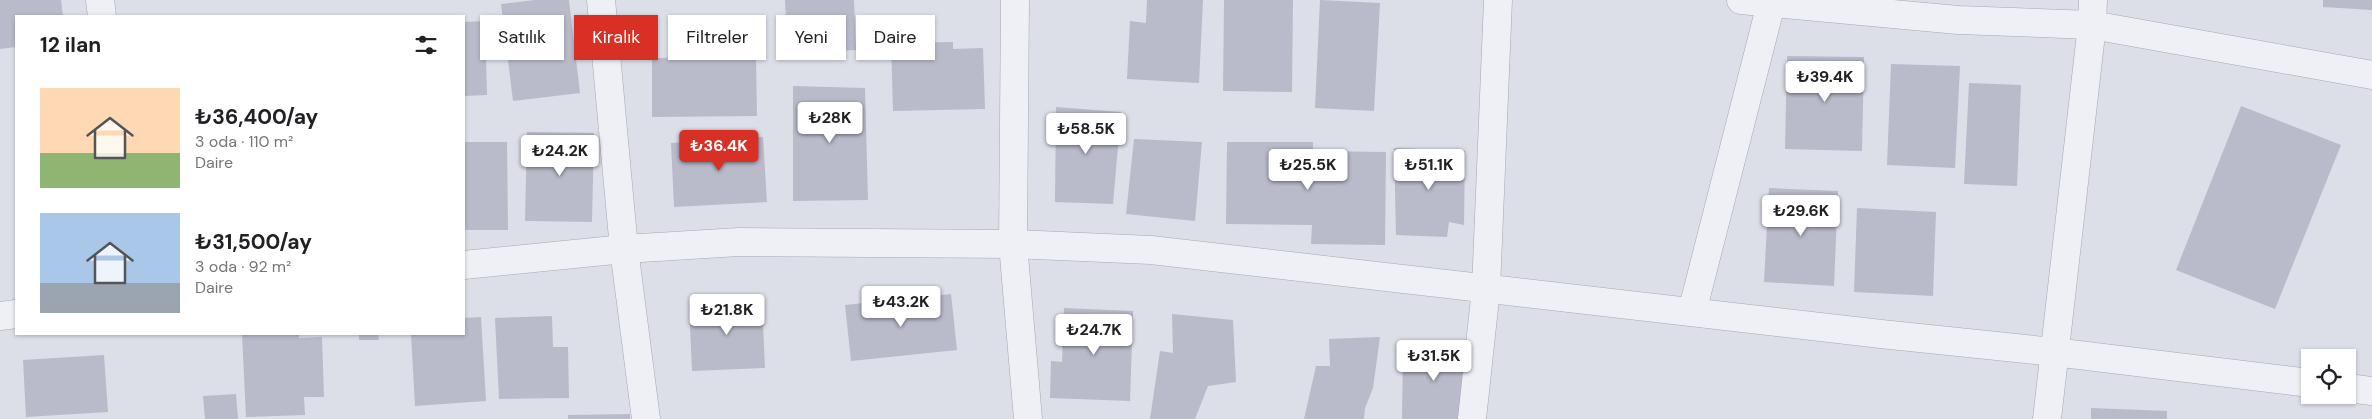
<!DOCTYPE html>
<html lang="tr">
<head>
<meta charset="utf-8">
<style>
	:root { --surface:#fff; --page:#f6f6f6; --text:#202124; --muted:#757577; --accent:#d93025 }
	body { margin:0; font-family:"DM Sans",sans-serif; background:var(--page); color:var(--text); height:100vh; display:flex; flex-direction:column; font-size:19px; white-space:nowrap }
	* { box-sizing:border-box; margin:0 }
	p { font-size:16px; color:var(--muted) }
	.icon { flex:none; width:28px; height:28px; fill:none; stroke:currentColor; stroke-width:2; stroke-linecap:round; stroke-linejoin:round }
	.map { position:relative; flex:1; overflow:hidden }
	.drawer { position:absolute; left:15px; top:15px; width:450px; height:320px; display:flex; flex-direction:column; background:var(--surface); border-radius:0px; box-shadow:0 1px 4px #0004 }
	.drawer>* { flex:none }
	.guide { position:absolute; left:480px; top:15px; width:475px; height:45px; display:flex; gap:10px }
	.fabs { position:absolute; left:2301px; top:349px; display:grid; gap:10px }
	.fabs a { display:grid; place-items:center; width:55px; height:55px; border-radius:0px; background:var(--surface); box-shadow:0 1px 4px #0004; font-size:25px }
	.price { position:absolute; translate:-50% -42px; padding:0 11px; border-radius:5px; background:#fff; color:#222; font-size:16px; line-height:32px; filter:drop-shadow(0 1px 2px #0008) }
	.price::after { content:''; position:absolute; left:50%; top:30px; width:15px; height:11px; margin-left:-8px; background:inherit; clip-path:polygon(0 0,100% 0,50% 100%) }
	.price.active { background:var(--accent); color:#fff }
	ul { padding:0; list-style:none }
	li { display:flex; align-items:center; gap:15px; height:125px; padding:0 25px }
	li span { display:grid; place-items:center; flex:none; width:140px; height:100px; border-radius:0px; color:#555 }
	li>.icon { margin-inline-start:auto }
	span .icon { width:60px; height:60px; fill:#fffc; stroke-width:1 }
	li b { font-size:21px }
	h2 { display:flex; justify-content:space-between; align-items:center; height:60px; padding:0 25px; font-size:21px }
	.pill { padding:0 18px; border-radius:0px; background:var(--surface); box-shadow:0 1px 4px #0004; font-size:18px; line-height:45px }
	.pill.active { background:var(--accent); color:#fff }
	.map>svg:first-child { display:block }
	.building { fill:#b9bbcb }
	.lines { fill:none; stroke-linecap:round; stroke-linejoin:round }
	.street-casing { stroke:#a5a7b5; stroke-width:29 }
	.street { stroke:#eff0f6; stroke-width:28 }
</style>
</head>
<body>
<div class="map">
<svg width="2372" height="419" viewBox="0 0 2372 419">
	<rect width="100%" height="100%" fill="#dcdee8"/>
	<!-- building -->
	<g class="building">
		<path d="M0,0H61L63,16H16V47L0,49Z"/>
		<path d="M535,0H569L580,93L513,101L501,4Z"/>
		<path d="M785,0H854L856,50L787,53Z"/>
		<path d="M1147,0H1203L1199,83L1127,79L1130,21L1146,23Z"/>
		<path d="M1224,0H1293L1292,92L1223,91Z"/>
		<path d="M1320,0L1380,3L1374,111L1315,108Z"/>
		<path d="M2323,0H2372V10L2323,7Z"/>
		<path d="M485,21L487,95L464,96V22Z"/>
		<path d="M953,42V49L983,48L985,109L893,111L891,43Z"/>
		<path d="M1787,56L1864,57L1862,151L1785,149Z"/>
		<path d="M756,57L757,116L652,117V58Z"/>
		<path d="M1891,64L1960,66L1955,168L1887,165Z"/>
		<path d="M1969,83L2021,85L2017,186L1964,184Z"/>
		<path d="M793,86L865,88L868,200L793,201Z"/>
		<path d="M2241,106L2341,145L2275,309L2176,270Z"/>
		<path d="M1056,107L1121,112L1113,204L1055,202Z"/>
		<path d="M527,132L594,133L592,222L525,221Z"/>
		<path d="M763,137L767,202L674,207L671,143Z"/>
		<path d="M1134,139L1202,142L1195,221L1126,214Z"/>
		<path d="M464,142H507L508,230H464Z"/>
		<path d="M1227,142H1313V151L1386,152L1385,245L1311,244L1312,225L1226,224Z"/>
		<path d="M1394,148L1465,151L1464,225L1449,222L1447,237L1396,235Z"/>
		<path d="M1769,188L1838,191L1834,286L1764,282Z"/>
		<path d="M1857,208L1936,212L1933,296L1854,292Z"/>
		<path d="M951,294L957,350L851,361L845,305Z"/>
		<path d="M762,302L765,368L692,371L689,305Z"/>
		<path d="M1064,308L1133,311L1130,401L1050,398L1051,361L1062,362Z"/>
		<path d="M1172,314L1233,320L1236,382L1208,386L1195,419H1150L1160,351L1173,353Z"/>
		<path d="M552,316L553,347H568L569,398L499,399L495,318Z"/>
		<path d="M481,317L486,401L415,406L411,334H464V318Z"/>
		<path d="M242,334H299V338L322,337L324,397H304L305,415L246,417Z"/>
		<path d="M359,334H378L379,340H359Z"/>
		<path d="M1380,337L1373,388L1365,408L1364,419H1304L1316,366H1330L1329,339Z"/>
		<path d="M1403,346H1466L1464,419H1402Z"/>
		<path d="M104,355L108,412L26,417L23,360Z"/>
		<path d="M236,394L238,419H205L203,396Z"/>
		<path d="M2091,408L2167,411V419H2091Z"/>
		<path d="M630,414V419H568V415Z"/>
	</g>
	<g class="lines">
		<defs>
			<g id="street">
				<path d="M100,0L102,16"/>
				<path d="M601,0L624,249L646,419"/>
				<path d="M1015,0L1013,244L1028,419"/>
				<path d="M1741,0L1958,20L2092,25L2372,75"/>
				<path d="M464,265L624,249L739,242L1013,244L1151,250L1881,334L2054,352L2310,383"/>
				<path d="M1692,312L1772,0"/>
				<path d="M0,316L16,314"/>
				<path d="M2348,388L2372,391"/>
				<path d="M1472,419L1486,289L1498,0"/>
				<path d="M2047,419L2092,25L2093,0"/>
			</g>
		</defs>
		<!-- street casing -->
		<use href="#street" class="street-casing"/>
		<!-- street -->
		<use href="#street" class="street"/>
	</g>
</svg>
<div class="fabs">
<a><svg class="icon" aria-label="locate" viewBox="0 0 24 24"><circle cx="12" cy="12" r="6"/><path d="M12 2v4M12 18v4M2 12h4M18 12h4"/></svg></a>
</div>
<b class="price" style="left:1825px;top:103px">₺39.4K</b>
<b class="price" style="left:830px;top:144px">₺28K</b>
<b class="price" style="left:1086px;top:155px">₺58.5K</b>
<b class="price active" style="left:719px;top:172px">₺36.4K</b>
<b class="price" style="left:560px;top:177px">₺24.2K</b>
<b class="price" style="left:1308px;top:191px">₺25.5K</b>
<b class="price" style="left:1429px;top:191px">₺51.1K</b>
<b class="price" style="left:1801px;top:237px">₺29.6K</b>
<b class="price" style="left:901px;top:328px">₺43.2K</b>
<b class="price" style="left:727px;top:336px">₺21.8K</b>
<b class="price" style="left:1094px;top:356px">₺24.7K</b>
<b class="price" style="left:1434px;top:382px">₺31.5K</b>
<div class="guide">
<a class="pill">Satılık</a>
<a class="pill active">Kiralık</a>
<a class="pill">Filtreler</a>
<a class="pill">Yeni</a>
<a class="pill">Daire</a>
</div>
<section class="drawer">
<h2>12 ilan<svg class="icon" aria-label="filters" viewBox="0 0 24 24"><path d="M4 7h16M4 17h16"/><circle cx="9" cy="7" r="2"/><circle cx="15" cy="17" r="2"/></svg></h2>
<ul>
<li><span style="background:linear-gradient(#ffd9b3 65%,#8fb573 0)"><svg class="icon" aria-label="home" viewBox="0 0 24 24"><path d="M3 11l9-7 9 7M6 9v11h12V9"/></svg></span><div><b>₺36,400/ay</b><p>3 oda · 110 m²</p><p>Daire</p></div></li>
<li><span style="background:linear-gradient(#a9c7e8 70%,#9aa5b1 0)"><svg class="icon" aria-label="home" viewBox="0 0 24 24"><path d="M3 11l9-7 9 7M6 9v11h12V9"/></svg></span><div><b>₺31,500/ay</b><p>3 oda · 92 m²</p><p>Daire</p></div></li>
</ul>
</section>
</div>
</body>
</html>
